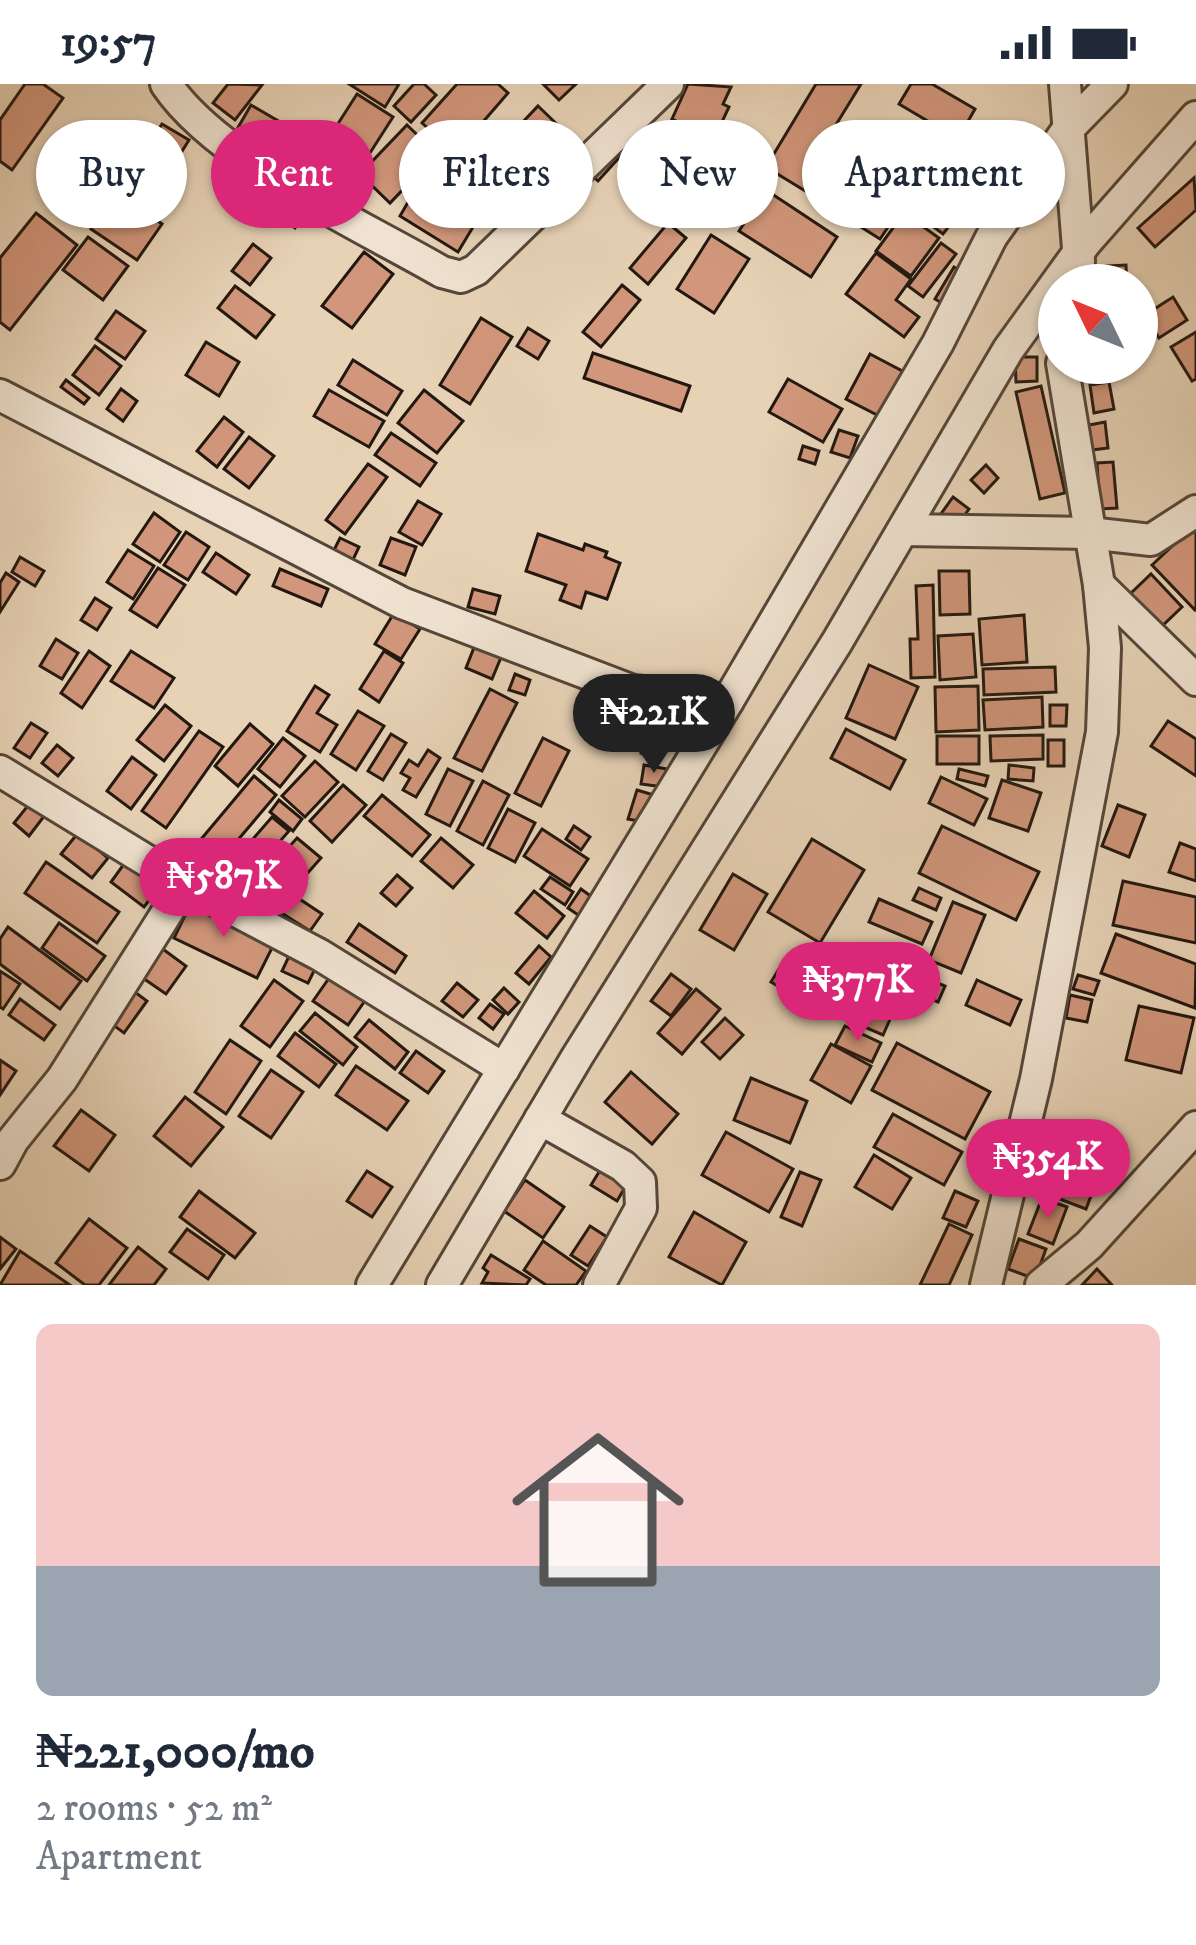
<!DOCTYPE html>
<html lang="en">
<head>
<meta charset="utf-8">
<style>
	:root { --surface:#fff; --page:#f2f2f3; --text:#1f2937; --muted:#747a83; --line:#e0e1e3; --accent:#db2777 }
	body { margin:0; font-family:"IM FELL DW Pica",serif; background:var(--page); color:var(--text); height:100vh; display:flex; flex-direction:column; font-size:45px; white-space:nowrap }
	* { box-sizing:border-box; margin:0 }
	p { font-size:39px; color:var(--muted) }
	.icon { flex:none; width:66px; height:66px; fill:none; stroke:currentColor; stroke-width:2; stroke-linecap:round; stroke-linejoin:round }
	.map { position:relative; height:1201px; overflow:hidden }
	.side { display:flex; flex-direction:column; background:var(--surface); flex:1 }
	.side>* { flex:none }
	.banner { position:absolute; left:36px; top:36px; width:1125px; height:108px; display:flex; gap:24px }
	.needle { width:78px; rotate:313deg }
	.fabs { position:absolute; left:1038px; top:180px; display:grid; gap:24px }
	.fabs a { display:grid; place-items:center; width:120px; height:120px; border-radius:50%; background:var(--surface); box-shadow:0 3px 9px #0004; font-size:60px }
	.price { position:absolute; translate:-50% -102px; padding:0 27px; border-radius:42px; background:var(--accent); color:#fff; font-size:39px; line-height:78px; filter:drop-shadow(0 3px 6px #0008) }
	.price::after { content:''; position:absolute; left:50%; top:72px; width:36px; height:27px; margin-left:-18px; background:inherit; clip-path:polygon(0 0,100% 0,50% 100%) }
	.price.current { background:#222; color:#fff }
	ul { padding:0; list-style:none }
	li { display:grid; align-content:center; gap:24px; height:636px; padding:0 36px }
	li+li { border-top:3px solid var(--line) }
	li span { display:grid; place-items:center; height:372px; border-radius:18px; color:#555 }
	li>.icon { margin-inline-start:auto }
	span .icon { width:216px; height:216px; fill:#fffc; stroke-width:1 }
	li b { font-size:51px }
	.tag { padding:0 42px; border-radius:54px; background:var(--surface); box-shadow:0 3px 9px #0004; font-size:42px; line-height:108px }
	.tag.current { background:var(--accent); color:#fff }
	.status { display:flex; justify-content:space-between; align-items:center; height:84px; padding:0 60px; background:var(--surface); direction:ltr }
	.status svg { height:33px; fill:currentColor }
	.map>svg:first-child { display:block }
	.building { fill:#d1967b; stroke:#23180f; stroke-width:3 }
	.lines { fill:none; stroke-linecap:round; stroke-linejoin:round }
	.minor-casing { stroke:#544639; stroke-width:36 }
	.minor { stroke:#efe2d0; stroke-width:30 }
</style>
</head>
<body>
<div class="status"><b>19:57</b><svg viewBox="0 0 49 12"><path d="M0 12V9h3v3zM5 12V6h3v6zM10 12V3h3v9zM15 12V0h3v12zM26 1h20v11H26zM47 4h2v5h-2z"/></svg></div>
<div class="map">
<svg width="1196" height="1201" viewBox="0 0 1196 1201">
	<rect width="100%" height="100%" fill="#e7d2b6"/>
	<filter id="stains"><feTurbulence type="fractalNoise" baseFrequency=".00167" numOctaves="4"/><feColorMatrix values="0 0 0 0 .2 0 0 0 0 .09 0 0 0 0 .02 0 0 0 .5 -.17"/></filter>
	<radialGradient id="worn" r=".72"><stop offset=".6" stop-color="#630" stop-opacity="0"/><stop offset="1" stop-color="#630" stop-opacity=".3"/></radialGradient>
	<!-- building -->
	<g class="building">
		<path d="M25,0H43L63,14L12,86L0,77V36Z"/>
		<path d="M228,0L262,1L235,36L213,19Z"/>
		<path d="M349,0H399L385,23Z"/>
		<path d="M414,0H424L436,11L411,38L394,22Z"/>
		<path d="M457,0H498L508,9L456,69L422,39Z"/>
		<path d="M543,0H576L559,16Z"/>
		<path d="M688,0L731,3L723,20L729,23L714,55L672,35Z"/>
		<path d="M816,0H861L823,62L867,90L843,130L766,83Z"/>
		<path d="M911,0H932L975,25L958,55L899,20Z"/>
		<path d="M357,10L393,33L368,72L332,49Z"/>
		<path d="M251,21L299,49L285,74L236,47Z"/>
		<path d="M538,22L565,48L549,66L521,40Z"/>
		<path d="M162,40L189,56L179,72L152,56Z"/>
		<path d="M407,41L437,70L390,119L360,90Z"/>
		<path d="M625,45L636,55L598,97L587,87Z"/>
		<path d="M324,53L362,79L346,102L308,76Z"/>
		<path d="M889,77L919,97L880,155L850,136Z"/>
		<path d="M677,87L712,109L692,142L656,120Z"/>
		<path d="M1194,94L1196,126L1155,163L1138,144Z"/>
		<path d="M766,106L837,153L811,193L739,147Z"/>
		<path d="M921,106L956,133L943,150L908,124Z"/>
		<path d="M116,108L162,140L137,176L91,145Z"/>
		<path d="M414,108L473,143L458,168L400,132Z"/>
		<path d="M286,111L308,126L295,144L274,129Z"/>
		<path d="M36,129L77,161L10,246L0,238V174Z"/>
		<path d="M904,129L939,154L911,192L876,167Z"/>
		<path d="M668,139L686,154L648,200L630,184Z"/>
		<path d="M711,151L749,175L714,229L677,205Z"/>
		<path d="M88,153L128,182L103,216L63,186Z"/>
		<path d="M941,159L956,170L923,213L908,202Z"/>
		<path d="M253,160L271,174L250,201L232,187Z"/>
		<path d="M364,168L393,190L352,244L322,222Z"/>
		<path d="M876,169L911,195L896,216L919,233L904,253L846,210Z"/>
		<path d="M1126,181L1127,201H1087L1086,183Z"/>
		<path d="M954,183L966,190L947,222L935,215Z"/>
		<path d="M622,201L640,216L601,263L583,248Z"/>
		<path d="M235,202L274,231L256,254L218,224Z"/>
		<path d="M1173,213L1187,236L1159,254L1145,231Z"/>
		<path d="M116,227L145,247L125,275L96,255Z"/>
		<path d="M481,234L512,253L470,320L440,301Z"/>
		<path d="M528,244L549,257L538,275L517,262Z"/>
		<path d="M1196,248V295L1192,297L1171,263Z"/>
		<path d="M206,258L239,278L219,312L186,291Z"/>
		<path d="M95,262L121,282L99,311L73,291Z"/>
		<path d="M593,269L690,302L681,327L584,294Z"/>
		<path d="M870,270L906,289L883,334L846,315Z"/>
		<path d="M1015,273H1037V297L1016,298Z"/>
		<path d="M353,276L402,307L387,331L338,301Z"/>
		<path d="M1084,279H1109V288L1085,290Z"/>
		<path d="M788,295L842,325L823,358L769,328Z"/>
		<path d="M66,296L89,314L84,320L61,303Z"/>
		<path d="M1109,298L1114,325L1094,329L1090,301Z"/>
		<path d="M1041,302L1065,409L1040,415L1016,308Z"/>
		<path d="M121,305L137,317L123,337L107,325Z"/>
		<path d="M329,306L384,337L369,363L314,332Z"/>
		<path d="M424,306L463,337L437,369L398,339Z"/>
		<path d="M224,333L243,348L217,383L197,367Z"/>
		<path d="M1105,338L1108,364L1092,366L1089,341Z"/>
		<path d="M839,346L858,352L850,374L831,368Z"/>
		<path d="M391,349L436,379L420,402L375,371Z"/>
		<path d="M249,353L274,372L249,404L224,385Z"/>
		<path d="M803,362L819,367L815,380L799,375Z"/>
		<path d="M1113,378L1117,424L1100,425L1097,379Z"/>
		<path d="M368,380L387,393L345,450L326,436Z"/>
		<path d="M986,381L998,394L984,409L971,396Z"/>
		<path d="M953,413L969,425L954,446L938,434Z"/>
		<path d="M418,417L441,430L422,461L399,448Z"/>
		<path d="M154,429L180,448L160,478L133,460Z"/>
		<path d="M1196,440V525L1195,526L1152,481Z"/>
		<path d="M186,448L209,463L188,496L164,481Z"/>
		<path d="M538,450L583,466L585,460L607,468L605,473L620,479L607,515L586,508L581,524L560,516L566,501L526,487Z"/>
		<path d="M340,454L359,463L351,480L332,470Z"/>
		<path d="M391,454L416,463L405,491L380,481Z"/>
		<path d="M128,466L154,482L133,515L107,498Z"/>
		<path d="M216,469L249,491L236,510L203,488Z"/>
		<path d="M20,473L44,487L35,502L12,488Z"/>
		<path d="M158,484L185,501L157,543L130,526Z"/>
		<path d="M280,485L328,505L321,522L273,502Z"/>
		<path d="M939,487H969L970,530L940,531Z"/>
		<path d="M6,489L19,498L0,528V499Z"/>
		<path d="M1151,490L1182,523L1161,543L1130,510Z"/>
		<path d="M933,501L935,593L911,594L910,555H918L916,502Z"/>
		<path d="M473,505L500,512L495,530L468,523Z"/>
		<path d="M95,514L111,524L97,546L81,536Z"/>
		<path d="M394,529L420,545L401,575L375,560Z"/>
		<path d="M1024,531L1027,578L982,581L979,535Z"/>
		<path d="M973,550L976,593L940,596L938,552Z"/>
		<path d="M56,555L78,569L62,595L40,582Z"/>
		<path d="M475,561L502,571L492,595L466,584Z"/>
		<path d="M89,567L110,582L82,624L61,609Z"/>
		<path d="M131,567L174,594L154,624L111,597Z"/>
		<path d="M384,567L403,579L379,618L360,605Z"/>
		<path d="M869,581L918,603L895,655L846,634Z"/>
		<path d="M1055,583L1056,608L984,611L983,585Z"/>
		<path d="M515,590L530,596L525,611L509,606Z"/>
		<path d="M315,602L329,611L317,629L337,641L320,668L287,647Z"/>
		<path d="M978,602L979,646L936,648L935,603Z"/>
		<path d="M490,605L517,619L482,687L454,674Z"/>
		<path d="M1042,613L1043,643L985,646L983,616Z"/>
		<path d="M603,617L640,640L625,664L588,641Z"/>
		<path d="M165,621L191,642L164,677L137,656Z"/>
		<path d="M1050,621H1067L1066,642H1050Z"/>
		<path d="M358,627L384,642L356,686L331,670Z"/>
		<path d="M1168,637L1196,655V692L1151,662Z"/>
		<path d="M31,639L47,649L30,674L14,664Z"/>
		<path d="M250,640L273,660L238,702L215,682Z"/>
		<path d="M846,645L905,676L890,705L831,674Z"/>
		<path d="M199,647L223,663L166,744L142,727Z"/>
		<path d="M391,650L406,659L383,696L368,687Z"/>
		<path d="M1043,651V675L991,677L990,652Z"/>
		<rect x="937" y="652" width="42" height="28"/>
		<path d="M283,654L305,672L280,703L258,685Z"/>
		<path d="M543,654L569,667L541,722L515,709Z"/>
		<path d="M649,655L665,664L657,679L641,669Z"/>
		<rect x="1048" y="656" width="16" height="26"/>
		<path d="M57,661L73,674L58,692L42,679Z"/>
		<path d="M428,666L440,674L416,713L403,706L410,694L401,689L409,676L418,682Z"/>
		<path d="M132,673L156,691L131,725L107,707Z"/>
		<path d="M315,677L338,698L305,733L282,712Z"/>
		<path d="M644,681L667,685L664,703L641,700Z"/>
		<path d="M1009,681L1034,684L1033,697L1008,695Z"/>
		<path d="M448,685L473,697L450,742L426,730Z"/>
		<path d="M959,685L988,692L985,702L957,695Z"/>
		<path d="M254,692L276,711L209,790L187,772Z"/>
		<path d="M941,693L987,715L974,741L929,719Z"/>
		<path d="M1002,696L1041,709L1028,747L989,734Z"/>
		<path d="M483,697L509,711L483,761L457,747Z"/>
		<path d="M343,701L366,721L332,758L310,737Z"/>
		<path d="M637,706L660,713L649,739L628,735Z"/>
		<path d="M382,711L430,751L412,772L364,732Z"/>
		<path d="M279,716L302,735L293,747L270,728Z"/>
		<path d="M30,719L45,731L29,752L14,739Z"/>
		<path d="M1118,721L1145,731L1129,773L1102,762Z"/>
		<path d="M508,725L535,739L515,778L488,764Z"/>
		<path d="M272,733L289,747L242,800L226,786Z"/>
		<path d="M574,742L590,753L581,766L566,755Z"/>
		<path d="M942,742L1039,788L1016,836L919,789Z"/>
		<path d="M542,745L588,775L570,802L524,772Z"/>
		<path d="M78,749L108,774L92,794L61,770Z"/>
		<path d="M297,754L321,774L289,810L266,789Z"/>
		<path d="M441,754L473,781L453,804L421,777Z"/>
		<path d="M812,755L864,786L820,859L768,828Z"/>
		<path d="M1180,759L1196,765V797L1169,788Z"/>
		<path d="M129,773L163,798L144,823L111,798Z"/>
		<path d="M46,778L119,828L97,859L25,809Z"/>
		<path d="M733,790L767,810L734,866L700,846Z"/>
		<path d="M397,791L412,804L396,822L381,809Z"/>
		<path d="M263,792L277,807L264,820L249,806Z"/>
		<path d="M550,793L573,808L565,821L541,805Z"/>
		<path d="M1123,797L1196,813V859L1113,841Z"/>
		<path d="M919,804L941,814L936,826L913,816Z"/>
		<path d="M581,805L596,816L584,835L568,824Z"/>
		<path d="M534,807L564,832L547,854L516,829Z"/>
		<path d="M292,810L322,830L310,847L280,828Z"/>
		<path d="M879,815L932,838L922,860L869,838Z"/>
		<path d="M192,817L275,858L257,894L174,854Z"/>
		<path d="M953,818L985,831L961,889L929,876Z"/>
		<path d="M59,839L105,872L87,897L42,864Z"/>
		<path d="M359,840L406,872L395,889L347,858Z"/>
		<path d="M8,843L81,897L60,925L0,880V855Z"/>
		<path d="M1116,850L1196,880L1195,924L1101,889Z"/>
		<path d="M836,860L905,883L892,921L824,898Z"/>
		<path d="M539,862L551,873L529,900L516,889Z"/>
		<path d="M160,863L186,882L166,910L140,892Z"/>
		<path d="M290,870L316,883L308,899L282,887Z"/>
		<path d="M785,875L800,885L786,907L771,898Z"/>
		<path d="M0,887L20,900L3,925L0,923Z"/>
		<path d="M334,887L369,911L348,941L313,917Z"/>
		<path d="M912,888L945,902L938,918L905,904Z"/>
		<path d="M671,890L691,905L671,932L651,917Z"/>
		<path d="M1078,891L1099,897L1094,911L1073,905Z"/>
		<path d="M274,896L303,917L270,963L241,942Z"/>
		<path d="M977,896L1021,916L1010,941L966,921Z"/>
		<path d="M457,899L478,916L463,933L442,917Z"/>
		<path d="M504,904L519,918L508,930L493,916Z"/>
		<path d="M696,905L720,925L682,970L658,949Z"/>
		<path d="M132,906L147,917L124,949L109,938Z"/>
		<path d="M838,910L891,933L883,951L830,928Z"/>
		<path d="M1070,911L1092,916L1087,938L1066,934Z"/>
		<path d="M20,915L55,941L44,956L9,931Z"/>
		<path d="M490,920L504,930L493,945L479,934Z"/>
		<path d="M1139,922L1194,934L1181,989L1126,976Z"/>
		<path d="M315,929L357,963L343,981L300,947Z"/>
		<path d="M725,934L743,951L720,975L702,958Z"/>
		<path d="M369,936L408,968L395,985L355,953Z"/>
		<path d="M845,942L881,959L872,978L835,961Z"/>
		<path d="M295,949L336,980L319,1003L278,972Z"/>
		<path d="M230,956L261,977L226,1030L195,1008Z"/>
		<path d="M897,959L990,1008L965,1055L872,1006Z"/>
		<path d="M831,960L871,982L851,1019L811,996Z"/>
		<path d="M416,967L444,987L428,1009L400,989Z"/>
		<path d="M0,976L16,987L0,1011Z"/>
		<path d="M356,982L408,1017L387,1046L336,1011Z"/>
		<path d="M271,986L303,1008L271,1054L239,1032Z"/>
		<path d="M631,988L678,1030L652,1060L605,1018Z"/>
		<path d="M751,994L807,1017L790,1059L734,1036Z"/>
		<path d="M185,1013L223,1043L191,1082L154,1052Z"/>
		<path d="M81,1026L115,1051L89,1087L54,1062Z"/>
		<path d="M893,1030L962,1068L944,1101L874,1063Z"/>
		<path d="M726,1048L793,1085L769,1128L702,1091Z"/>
		<path d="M1066,1066L1103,1080L1086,1125L1049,1111Z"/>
		<path d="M874,1071L911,1094L892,1125L855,1103Z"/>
		<path d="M604,1080L630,1095L617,1117L591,1101Z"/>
		<path d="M367,1087L392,1103L372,1133L347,1117Z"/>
		<path d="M800,1088L821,1096L802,1142L781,1133Z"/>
		<path d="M525,1096L564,1123L543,1154L504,1127Z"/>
		<path d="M199,1107L255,1149L235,1174L180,1133Z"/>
		<path d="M955,1107L978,1117L966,1143L943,1134Z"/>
		<path d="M1042,1114L1067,1123L1053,1160L1028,1150Z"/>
		<path d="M694,1128L746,1158L722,1201L669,1173Z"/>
		<path d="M89,1135L127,1164L99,1201H85L56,1179Z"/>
		<path d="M949,1140L972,1151L949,1201H920Z"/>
		<path d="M590,1142L607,1153L588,1182L571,1171Z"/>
		<path d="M187,1145L224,1171L208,1195L170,1168Z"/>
		<path d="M0,1153L16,1165L0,1185Z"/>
		<path d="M1019,1155L1046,1165L1035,1195L1008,1185Z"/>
		<path d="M543,1157L586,1187L576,1201H546L524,1186Z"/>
		<path d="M138,1163L166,1185L154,1201H109Z"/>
		<path d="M20,1167L70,1201H0Z"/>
		<path d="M491,1171L530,1195L526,1201L482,1199L488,1188L483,1184Z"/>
		<path d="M1097,1185L1112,1201H1082Z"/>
	</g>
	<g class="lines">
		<defs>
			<g id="minor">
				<path d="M166,0C217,76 361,141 442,188L461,193L476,186L668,0"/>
				<path d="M1065,0L1079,177"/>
				<path d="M0,311L402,519L633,607L728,617"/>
				<path d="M903,446L1089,449L1151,456L1196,427"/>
				<path d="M1099,501L1196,596"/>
				<path d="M0,687L185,800L320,871L504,985"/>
				<path d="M540,1035L623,1082L640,1098L641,1124L599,1201"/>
				<path d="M0,1080L13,1056L62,995L185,800"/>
				<path d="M372,1201L728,617L938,259L992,152L1068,45L1112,0"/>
				<path d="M442,1201L577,973L837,558L1008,266L1086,158L1196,33"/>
				<path d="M986,1201L1036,995L1102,648L1105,564L1099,501L1062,279"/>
				<path d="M1041,1201L1089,1161L1196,1043"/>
			</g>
		</defs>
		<!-- minor casing -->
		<use href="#minor" class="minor-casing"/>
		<!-- minor -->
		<use href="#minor" class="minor"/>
	</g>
	<rect width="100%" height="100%" filter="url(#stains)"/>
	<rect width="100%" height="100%" fill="url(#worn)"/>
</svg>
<div class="fabs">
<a><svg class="needle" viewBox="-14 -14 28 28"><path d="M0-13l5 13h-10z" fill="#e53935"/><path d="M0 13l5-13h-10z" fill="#747a83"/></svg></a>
</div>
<b class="price current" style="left:654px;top:692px">₦221K</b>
<b class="price" style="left:224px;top:856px">₦587K</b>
<b class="price" style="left:858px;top:960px">₦377K</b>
<b class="price" style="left:1048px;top:1137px">₦354K</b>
<div class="banner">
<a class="tag">Buy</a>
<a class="tag current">Rent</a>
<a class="tag">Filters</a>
<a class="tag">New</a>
<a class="tag">Apartment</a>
</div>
</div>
<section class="side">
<ul>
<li><span style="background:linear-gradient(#f6c9c9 65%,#9aa5b1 0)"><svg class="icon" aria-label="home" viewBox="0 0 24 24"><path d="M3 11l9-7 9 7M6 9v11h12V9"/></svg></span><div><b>₦221,000/mo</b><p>2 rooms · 52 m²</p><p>Apartment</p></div></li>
</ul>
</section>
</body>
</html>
